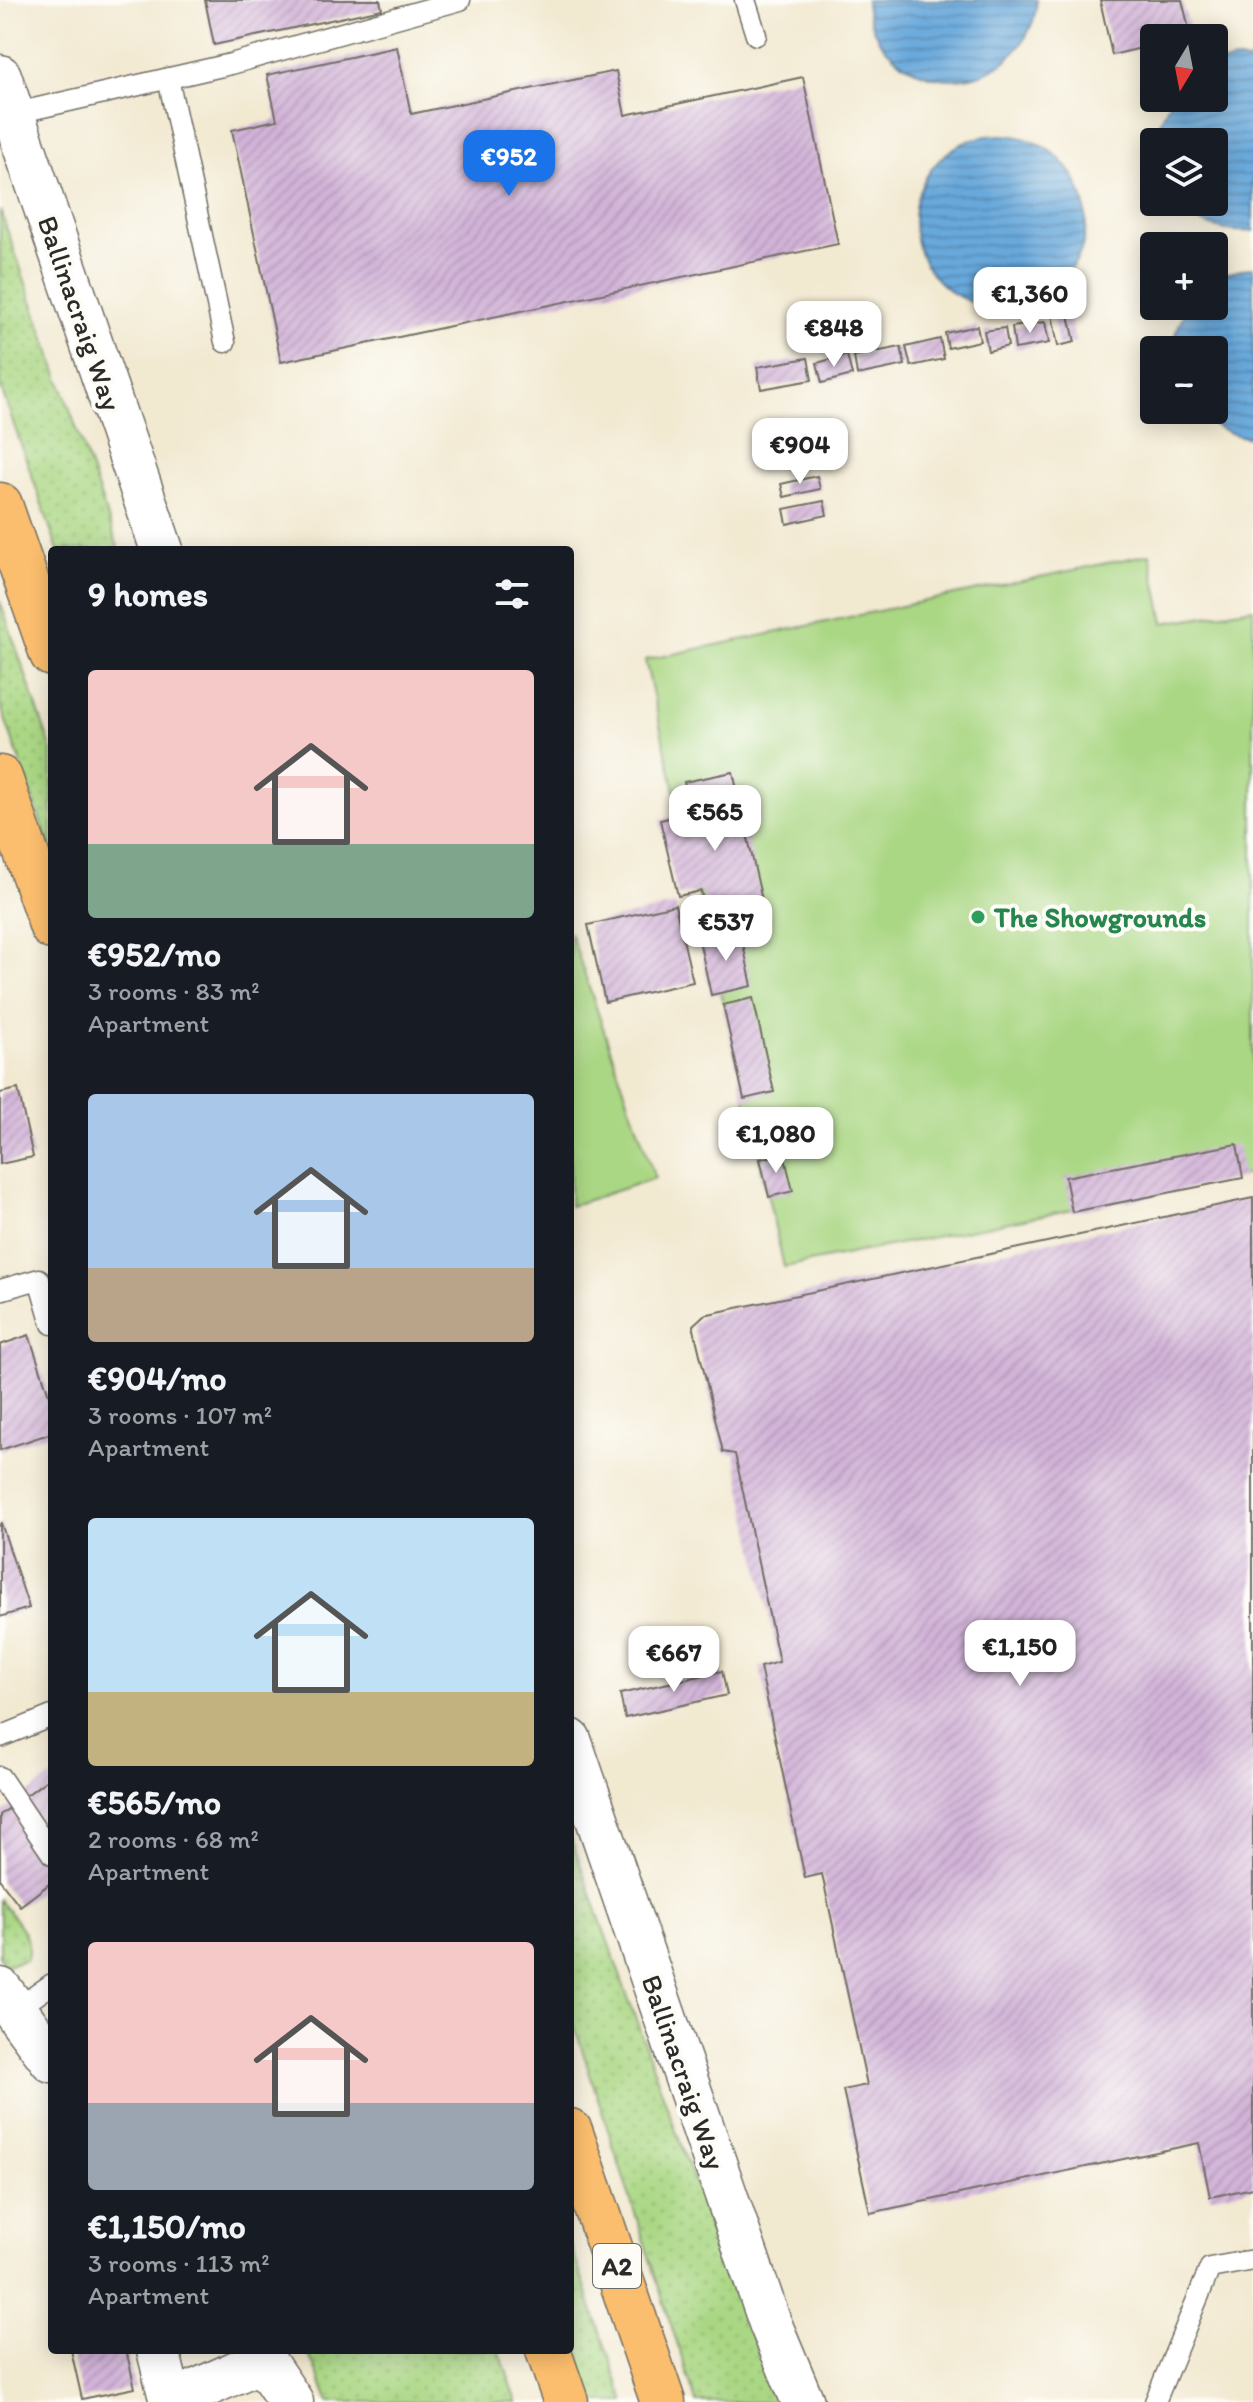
<!DOCTYPE html>
<html lang="en">
<head>
<meta charset="utf-8">
<style>
	:root { --surface:#171b24; --page:#242831; --text:#f1f3f6; --muted:#9ea1a6; --accent:#1a73e8 }
	body { margin:0; font-family:Itim,sans-serif; background:var(--page); color:var(--text); height:100vh; display:flex; flex-direction:column; font-size:30px; white-space:nowrap }
	* { box-sizing:border-box; margin:0 }
	p { font-size:26px; color:var(--muted) }
	.icon { flex:none; width:44px; height:44px; fill:none; stroke:currentColor; stroke-width:2; stroke-linecap:round; stroke-linejoin:round }
	.map { position:relative; flex:1; overflow:hidden }
	.panel { position:absolute; left:48px; top:546px; width:526px; height:1808px; display:flex; flex-direction:column; background:var(--surface); border-radius:8px; box-shadow:0 4px 20px #0003 }
	.panel>* { flex:none }
	.needle { width:52px; rotate:190deg }
	.tools { position:absolute; left:1140px; top:24px; display:grid; gap:16px }
	.tools a { display:grid; place-items:center; width:88px; height:88px; border-radius:8px; background:var(--surface); box-shadow:0 4px 20px #0003; font-size:40px }
	.price { position:absolute; translate:-50% -68px; padding:0 18px; border-radius:16px; background:#fff; color:#222; font-size:26px; line-height:52px; filter:drop-shadow(0 2px 4px #0008) }
	.price::after { content:''; position:absolute; left:50%; top:48px; width:24px; height:18px; margin-left:-12px; background:inherit; clip-path:polygon(0 0,100% 0,50% 100%) }
	.price.selected { background:var(--accent); color:#fff }
	ul { padding:0; list-style:none }
	li { display:grid; align-content:center; gap:16px; height:424px; padding:0 40px }
	li span { display:grid; place-items:center; height:248px; border-radius:8px; color:#555 }
	li>.icon { margin-inline-start:auto }
	span .icon { width:144px; height:144px; fill:#fffc; stroke-width:1 }
	li b { font-size:34px }
	h2 { display:flex; justify-content:space-between; align-items:center; height:96px; padding:0 40px; font-size:34px }
	.map>svg:first-child { display:block }
	.grass { fill:url(#grass-dots); stroke:#6a8158; stroke-width:2 }
	.green { fill:#aad784; stroke:#6a8158; stroke-width:2 }
	.water { fill:url(#water-rules); stroke:#4a6a83; stroke-width:2 }
	.building { fill:url(#building-hatch) }
	.lines { fill:none; stroke-linecap:round; stroke-linejoin:round }
	.service-casing { stroke:#716e65; stroke-width:23 }
	.minor-casing { stroke:#716e65; stroke-width:45 }
	.tertiary-casing { stroke:#716e65; stroke-width:47 }
	.trunk-casing { stroke:#716e65; stroke-width:47 }
	.service { stroke:#fff; stroke-width:20 }
	.minor { stroke:#fff; stroke-width:42 }
	.tertiary { stroke:#fff; stroke-width:44 }
	.trunk { stroke:#fbbe6e; stroke-width:44 }
	.leisure-dot { fill:#2e9e5b; stroke:#fdfcf7; stroke-width:3 }
	.labels { text-anchor:middle; stroke-width:8; stroke-linejoin:round; paint-order:stroke }
	.shield { fill:#fdfcf7; stroke:#6a6a68; stroke-width:2 }
	.shield-label { font-size:26px; font-weight:bold; fill:#2b2b2b }
	.street-label { font-size:28px; fill:#2b2b2b; stroke:#fdfcf7 }
	.leisure-label { font-size:28px; font-weight:bold; fill:#27864d; stroke:#fdfcf7; text-anchor:start }
</style>
</head>
<body>
<div class="map">
<svg width="1253" height="2402" viewBox="0 0 1253 2402">
	<defs>
		<pattern id="grass-dots" width="8" height="8" patternUnits="userSpaceOnUse" patternTransform="scale(2)"><rect width="8" height="8" fill="#aad784"/><path d="M2 2h.1M6 6h.1" fill="none" stroke="#92b972" stroke-width="1.8" stroke-linecap="round"/></pattern>
		<pattern id="water-rules" width="6" height="5" patternUnits="userSpaceOnUse" patternTransform="scale(2)"><rect width="6" height="5" fill="#68a8db"/><path d="M0 2.5h6" fill="none" stroke="#5689b2"/></pattern>
		<pattern id="building-hatch" width="6" height="6" patternUnits="userSpaceOnUse" patternTransform="scale(2)"><rect width="6" height="6" fill="#d2b3d8"/><path d="M-1 1l2-2M0 6l6-6M5 7l2-2" fill="none" stroke="#b49aba"/></pattern>
	</defs>
	<rect width="100%" height="100%" fill="#fdfcf7"/>
	<filter id="ink" filterUnits="userSpaceOnUse"><feTurbulence type="fractalNoise" baseFrequency=".0125" numOctaves="2"/><feDisplacementMap in="SourceGraphic" scale="16" xChannelSelector="R" yChannelSelector="G"/><feConvolveMatrix kernelMatrix="1 2 1 2 8 2 1 2 1" color-interpolation-filters="sRGB"/></filter>
	<filter id="wash" filterUnits="userSpaceOnUse"><feTurbulence type="fractalNoise" baseFrequency=".006" numOctaves="4" result="noise"/><feDisplacementMap in="SourceGraphic" scale="32" xChannelSelector="R" yChannelSelector="G"/><feGaussianBlur stdDeviation="1.8" result="paint"/><feColorMatrix in="noise" values="0 0 0 0 0 0 0 0 0 0 0 0 0 0 0 0 0 1.4 0 .05"/><feComposite in="paint" operator="in"/></filter>
	<g filter="url(#wash)">
		<rect width="100%" height="100%" fill="#f2e9d1"/>
		<!-- grass -->
		<g class="grass">
			<path d="M0,210L10,238L119,550H58L0,385Z"/>
			<path d="M0,601L52,751V854L0,704Z"/>
			<path d="M570,1836L734,2292L779,2402H696L570,2012Z"/>
			<path d="M0,1900C12,1917 36,1938 26,1960L5,1965L0,1958Z"/>
			<path d="M570,2244L625,2402H588L570,2350Z"/>
			<path d="M307,2350H499L517,2402H329Z"/>
		</g>
		<!-- green -->
		<g class="green">
			<path d="M1150,554L1164,623L1253,608V1173L784,1267L645,660Z"/>
			<path d="M570,932L655,1178L570,1206Z"/>
		</g>
		<!-- water -->
		<g class="water">
			<path d="M866,0H1037C1036,8 1035,17 1032,24C1006,91 919,97 879,40C872,29 866,13 866,0Z"/>
			<path d="M1235,60L1253,61V231C1225,233 1195,226 1177,202H1214V142H1157V130L1171,98H1214V65Z"/>
			<circle cx="1000" cy="221" r="86"/>
			<path d="M1253,267V438C1231,437 1215,426 1197,414L1195,410H1214V350H1174V337L1187,306H1214V281L1224,274Z"/>
		</g>
		<g id="blocks">
			<!-- building -->
			<g class="building">
				<path d="M205,0H380L382,9L214,45Z"/>
				<path d="M1100,0H1182L1191,37L1154,38V45L1112,55Z"/>
				<path d="M397,47L411,114L616,71L625,115L803,77L838,244L281,362L232,130L277,120L267,75Z"/>
				<path d="M1067,306L1075,342L1058,346L1051,309Z"/>
				<path d="M1045,322L1049,343L1015,349L1012,327Z"/>
				<path d="M977,326L980,341L948,348L945,333Z"/>
				<path d="M1005,328L1008,346L988,351L984,331Z"/>
				<path d="M940,339L944,359L911,366L906,347Z"/>
				<path d="M901,347L905,365L857,375L854,356Z"/>
				<path d="M847,355L852,375L822,383L817,363Z"/>
				<path d="M808,358L812,380L761,389L757,367Z"/>
				<path d="M817,476L820,489L784,497L781,484Z"/>
				<path d="M824,501L827,515L787,524L784,509Z"/>
				<path d="M733,772L766,918L709,931L701,891L678,896L660,820L691,813L684,782Z"/>
				<path d="M675,905L693,982L605,1002L588,925Z"/>
				<path d="M740,930L752,986L711,995L699,940Z"/>
				<path d="M753,998L774,1092L744,1099L723,1005Z"/>
				<path d="M18,1089L33,1157L0,1164V1093Z"/>
				<path d="M1237,1144L1243,1178L1072,1212L1065,1177Z"/>
				<path d="M784,1154L793,1191L769,1197L760,1159Z"/>
				<path d="M1253,1198V2188L1210,2197L1199,2143L870,2213L843,2090L867,2085L822,1874L805,1878L760,1667L779,1662L735,1454L723,1452L693,1325L704,1315Z"/>
				<path d="M29,1335L52,1404V1433L0,1450V1345Z"/>
				<path d="M1,1523L29,1608L0,1617V1524Z"/>
				<path d="M722,1671L727,1695L625,1718L620,1694Z"/>
				<path d="M52,1776V1882L20,1906L0,1880V1815Z"/>
				<path d="M71,2350H126L135,2388L82,2399Z"/>
			</g>
		</g>
	</g>
	<g filter="url(#ink)">
		<use href="#blocks" fill-opacity="0" stroke="#716e65" stroke-width="2"/>
		<g class="lines">
			<defs>
				<g id="service">
					<path d="M745,0L756,35"/>
					<path d="M168,78L225,342"/>
					<path d="M12,114L231,64L460,0"/>
					<path d="M0,1290L39,1279L52,1324"/>
					<path d="M0,1737L52,1716"/>
					<path d="M0,1777L52,1854"/>
					<path d="M15,2010L52,1984"/>
					<path d="M1155,2402L1210,2268L1253,2260"/>
				</g>
				<g id="minor">
					<path d="M0,76L162,550"/>
					<path d="M570,1740L770,2323L803,2402"/>
					<path d="M158,2350L171,2402"/>
					<path d="M171,2402L263,2360"/>
				</g>
				<g id="tertiary">
					<path d="M0,1990L52,2060"/>
					<path d="M256,2350L291,2402"/>
				</g>
				<g id="trunk">
					<path d="M0,505L52,654"/>
					<path d="M0,778L52,927"/>
					<path d="M570,2131L663,2402"/>
					<path d="M548,2350L566,2402"/>
				</g>
			</defs>
			<!-- service casing -->
			<use href="#service" class="service-casing"/>
			<!-- minor casing -->
			<use href="#minor" class="minor-casing"/>
			<!-- tertiary casing -->
			<use href="#tertiary" class="tertiary-casing"/>
			<!-- trunk casing -->
			<use href="#trunk" class="trunk-casing"/>
			<!-- service -->
			<use href="#service" class="service"/>
			<!-- minor -->
			<use href="#minor" class="minor"/>
			<!-- tertiary -->
			<use href="#tertiary" class="tertiary"/>
			<!-- trunk -->
			<use href="#trunk" class="trunk"/>
		</g>
	</g>
	<!-- markers -->
	<circle class="leisure-dot" cx="978" cy="917" r="8"/>
	<g class="labels">
		<!-- shield labels -->
		<rect class="shield" x="593" y="2244" width="48" height="44" rx="6"/>
		<g class="shield-label">
			<text x="617" y="2275">A2</text>
		</g>
		<!-- street labels -->
		<g class="street-label">
			<text transform="translate(80 313) rotate(71)" y="10">Ballinacraig Way</text>
			<text transform="translate(684 2072) rotate(71)" y="10">Ballinacraig Way</text>
		</g>
		<!-- leisure labels -->
		<g class="leisure-label">
			<text x="994" y="927">The Showgrounds</text>
		</g>
	</g>
</svg>
<div class="tools">
<a><svg class="needle" viewBox="-14 -14 28 28"><path d="M0-13l5 13h-10z" fill="#e53935"/><path d="M0 13l5-13h-10z" fill="#9ea1a6"/></svg></a>
<a><svg class="icon" aria-label="layers" viewBox="0 0 24 24"><path d="M12 4l9 5-9 5-9-5zM3 14l9 5 9-5"/></svg></a>
<a>+</a>
<a>−</a>
</div>
<b class="price selected" style="left:509px;top:198px">€952</b>
<b class="price" style="left:1030px;top:335px">€1,360</b>
<b class="price" style="left:834px;top:369px">€848</b>
<b class="price" style="left:800px;top:486px">€904</b>
<b class="price" style="left:715px;top:853px">€565</b>
<b class="price" style="left:726px;top:963px">€537</b>
<b class="price" style="left:776px;top:1175px">€1,080</b>
<b class="price" style="left:1020px;top:1688px">€1,150</b>
<b class="price" style="left:674px;top:1694px">€667</b>
<section class="panel">
<h2>9 homes<svg class="icon" aria-label="filters" viewBox="0 0 24 24"><path d="M4 7h16M4 17h16"/><circle cx="9" cy="7" r="2"/><circle cx="15" cy="17" r="2"/></svg></h2>
<ul>
<li><span style="background:linear-gradient(#f6c9c9 70%,#7fa58c 0)"><svg class="icon" aria-label="home" viewBox="0 0 24 24"><path d="M3 11l9-7 9 7M6 9v11h12V9"/></svg></span><div><b>€952/mo</b><p>3 rooms · 83 m²</p><p>Apartment</p></div></li>
<li><span style="background:linear-gradient(#a9c7e8 70%,#b9a48a 0)"><svg class="icon" aria-label="home" viewBox="0 0 24 24"><path d="M3 11l9-7 9 7M6 9v11h12V9"/></svg></span><div><b>€904/mo</b><p>3 rooms · 107 m²</p><p>Apartment</p></div></li>
<li><span style="background:linear-gradient(#bfe0f5 70%,#c2b280 0)"><svg class="icon" aria-label="home" viewBox="0 0 24 24"><path d="M3 11l9-7 9 7M6 9v11h12V9"/></svg></span><div><b>€565/mo</b><p>2 rooms · 68 m²</p><p>Apartment</p></div></li>
<li><span style="background:linear-gradient(#f6c9c9 65%,#9aa5b1 0)"><svg class="icon" aria-label="home" viewBox="0 0 24 24"><path d="M3 11l9-7 9 7M6 9v11h12V9"/></svg></span><div><b>€1,150/mo</b><p>3 rooms · 113 m²</p><p>Apartment</p></div></li>
</ul>
</section>
</div>
</body>
</html>
